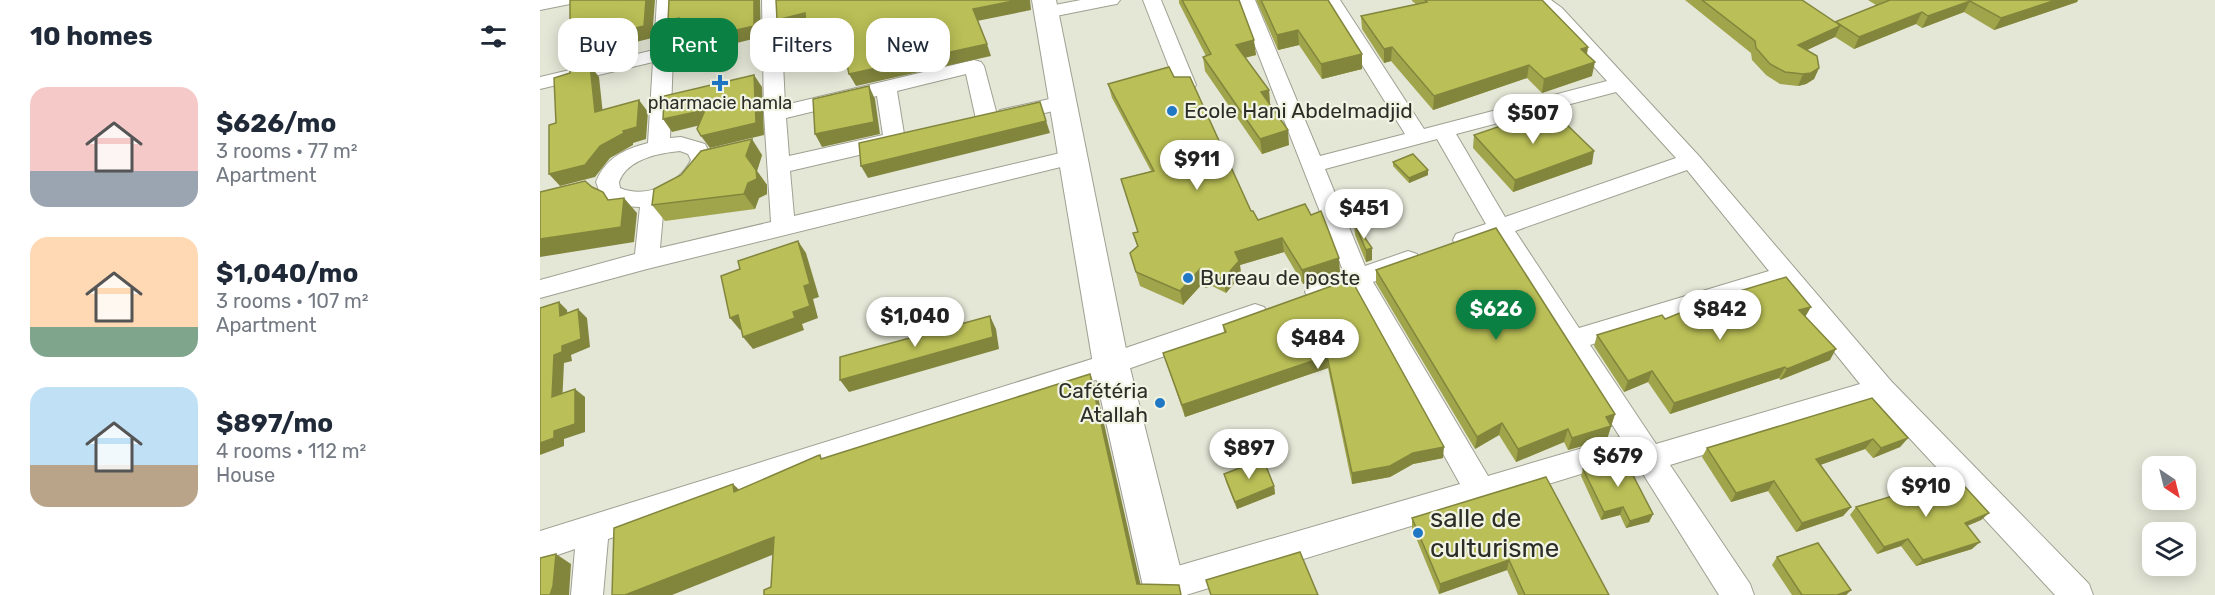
<!DOCTYPE html>
<html lang="en">
<head>
<meta charset="utf-8">
<style>
	:root { --surface:#fff; --page:#f6f6f7; --text:#1f2937; --muted:#747a83; --accent:#0b8043 }
	body { margin:0; font-family:Rubik,sans-serif; background:var(--page); color:var(--text); height:100vh; display:flex; flex-direction:column; font-size:22px; white-space:nowrap }
	* { box-sizing:border-box; margin:0 }
	p { font-size:20px; color:var(--muted) }
	.icon { flex:none; width:33px; height:33px; fill:none; stroke:currentColor; stroke-width:2; stroke-linecap:round; stroke-linejoin:round }
	.map { position:relative; flex:1; overflow:hidden }
	.sheet { display:flex; flex-direction:column; background:var(--surface); width:540px }
	.sheet>* { flex:none }
	.hud { position:absolute; left:18px; top:18px; width:570px; height:54px; display:flex; gap:12px }
	.needle { width:39px; rotate:145deg }
	.tools { position:absolute; left:1602px; top:456px; display:grid; gap:12px }
	.tools a { display:grid; place-items:center; width:54px; height:54px; border-radius:12px; background:var(--surface); box-shadow:0 3px 15px #0003; font-size:30px }
	.price { position:absolute; translate:-50% -51px; padding:0 14px; border-radius:21px; background:#fff; color:#222; font-size:20px; line-height:39px; filter:drop-shadow(0 2px 3px #0008) }
	.price::after { content:''; position:absolute; left:50%; top:36px; width:18px; height:14px; margin-left:-9px; background:inherit; clip-path:polygon(0 0,100% 0,50% 100%) }
	.price.current { background:var(--accent); color:#fff }
	ul { padding:0; list-style:none }
	li { display:flex; align-items:center; gap:18px; height:150px; padding:0 30px }
	li span { display:grid; place-items:center; flex:none; width:168px; height:120px; border-radius:18px; color:#555 }
	li>.icon { margin-inline-start:auto }
	span .icon { width:72px; height:72px; fill:#fffc; stroke-width:1 }
	li b { font-size:26px }
	h2 { display:flex; justify-content:space-between; align-items:center; height:72px; padding:0 30px; font-size:26px }
	.chip { padding:0 21px; border-radius:18px; background:var(--surface); box-shadow:0 3px 15px #0003; font-size:21px; line-height:54px }
	.chip.current { background:var(--accent); color:#fff }
	main { display:flex; flex:1; min-height:0 }
	.map>svg:first-child { display:block }
	.lines { fill:none; stroke-linecap:round; stroke-linejoin:round }
	.street-casing { stroke:#9fa092; stroke-width:2 }
	.secondary-casing { stroke:#9fa092; stroke-width:2 }
	.street { fill:#fff; fill-rule:evenodd }
	.secondary { fill:#fff; fill-rule:evenodd }
	.wall { fill:#a0a44b }
	.shaded-wall { fill:#82863d }
	.building { fill:#babf57; stroke:#82863d; stroke-width:1.5 }
	.poi-dot { fill:#2078c5; stroke:#f1f3e3; stroke-width:2 }
	.labels { text-anchor:middle; stroke-width:4.5; stroke-linejoin:round; paint-order:stroke }
	.far-poi-label { font-size:18px; fill:#2c2d27; stroke:#f1f3e3 }
	.poi-label { font-size:21px; fill:#2c2d27; stroke:#f1f3e3; text-anchor:start }
	.near-poi-label { font-size:26px; fill:#2c2d27; stroke:#f1f3e3; text-anchor:start }
</style>
</head>
<body>
<main>
<section class="sheet">
<h2>10 homes<svg class="icon" aria-label="filters" viewBox="0 0 24 24"><path d="M4 7h16M4 17h16"/><circle cx="9" cy="7" r="2"/><circle cx="15" cy="17" r="2"/></svg></h2>
<ul>
<li><span style="background:linear-gradient(#f6c9c9 70%,#9aa5b1 0)"><svg class="icon" aria-label="home" viewBox="0 0 24 24"><path d="M3 11l9-7 9 7M6 9v11h12V9"/></svg></span><div><b>$626/mo</b><p>3 rooms · 77 m²</p><p>Apartment</p></div></li>
<li><span style="background:linear-gradient(#ffd9b3 75%,#7fa58c 0)"><svg class="icon" aria-label="home" viewBox="0 0 24 24"><path d="M3 11l9-7 9 7M6 9v11h12V9"/></svg></span><div><b>$1,040/mo</b><p>3 rooms · 107 m²</p><p>Apartment</p></div></li>
<li><span style="background:linear-gradient(#bfe0f5 65%,#b9a48a 0)"><svg class="icon" aria-label="home" viewBox="0 0 24 24"><path d="M3 11l9-7 9 7M6 9v11h12V9"/></svg></span><div><b>$897/mo</b><p>4 rooms · 112 m²</p><p>House</p></div></li>
</ul>
</section>
<div class="map">
<svg width="1675" height="595" viewBox="0 0 1675 595">
	<rect width="100%" height="100%" fill="#e4e6d6"/>
	<g class="lines">
		<defs>
			<g id="street">
				<path d="M0,0H33L30,4L0,10Z"/>
				<path d="M117,0H135L130,138L141,137L165,144L173,160C162,182 148,196 124,203L120,248L231,222L224,114L222,0H240L245,105L434,60L441,62L444,66L457,115L460,110L523,96L530,97L533,102L530,107L467,122L460,120L457,115L458,119L454,124L447,126L440,124L436,119L426,74L357,91L365,140L362,145L250,171L254,216L533,150L541,152L544,157L541,162L533,164L107,269L0,298V280L95,254L100,207L82,206L62,199L56,182C65,158 85,149 108,143L113,62L0,89V77L114,50ZM337,96L343,135L249,156L246,118ZM140,151L148,154L151,160C139,184 106,199 80,188L79,182C87,159 119,153 140,151Z"/>
				<path d="M541,0H580L577,4L571,5L506,18L499,16L497,12L499,8Z"/>
				<path d="M603,0H621L656,85L653,89H639L636,85Z"/>
				<path d="M697,0H715L780,156L865,134L782,0H800L884,129L1067,81L1008,16L991,0H1011L1022,8L1159,156L1351,381L1549,584L1553,595H1515L1336,402L1130,465L1210,584L1214,595H1179L1093,458L646,595H612L608,586L613,575L624,570L920,484L812,290L778,302L769,299L765,292L769,285L804,273ZM1076,92L1136,158L965,217L916,134ZM897,139L946,224L916,234L913,240L916,246L925,249L955,239L1080,437L948,476L833,282L877,266L880,260L877,254L868,251L825,266L785,169ZM1147,170L1229,271L1039,328L975,231ZM1241,286L1320,384L1116,444L1050,345Z"/>
				<path d="M715,304L724,307L728,314L724,321L571,375L68,539L63,595H31L35,549L0,561V531L568,354Z"/>
			</g>
			<path id="secondary" d="M492,0H516L589,364L647,595H605L553,364Z"/>
		</defs>
		<!-- street casing -->
		<use href="#street" class="street-casing"/>
		<!-- secondary casing -->
		<use href="#secondary" class="secondary-casing"/>
		<!-- street -->
		<use href="#street" class="street"/>
		<!-- secondary -->
		<use href="#secondary" class="secondary"/>
	</g>
	<!-- wall -->
	<g class="wall">
		<path d="M639,0H699L716,55L705,58L729,90L730,105L749,145L722,154L665,71L663,57L666,56L639,3Z"/>
		<path d="M716,0H788L822,69L782,79L759,45L738,50Z"/>
		<path d="M872,0H1002L1048,47L1047,55L1052,76L1002,93L987,78L893,110L851,61L844,63L822,29L821,16L876,4L872,1Z"/>
		<path d="M1145,0H1262L1295,22L1336,5L1328,0H1538L1537,2L1454,30L1424,12L1382,28L1376,24L1314,49L1295,37L1267,50L1279,68L1274,79L1266,84L1258,86L1240,84L1226,75L1212,60L1211,53Z"/>
		<path d="M568,84L711,211L718,220L800,272L763,284L744,252L700,265L701,275L686,293L672,286L665,288L663,283L643,305L600,286L590,253L597,246L593,233L598,232L581,179L611,171L572,98Z"/>
		<path d="M934,135L1052,164L973,192L933,148Z"/>
		<path d="M222,155L217,171L227,185V194L219,198L215,209L125,221L112,205Z"/>
		<path d="M853,162L888,170V175L869,183L853,166Z"/>
		<path d="M814,222L832,248V260L826,262L815,235Z"/>
		<path d="M836,270L1075,414L1067,439L1028,450L1024,442L976,462L959,435L935,449L836,283Z"/>
		<path d="M811,279L903,458L873,464L850,477L812,484L788,368L645,417L623,353L684,333L683,325Z"/>
		<path d="M1265,317L1290,360L1240,380L1239,378L1130,414L1108,382L1084,392L1054,346L1057,335L1125,319Z"/>
		<path d="M1332,398L1368,438L1360,447L1333,458L1325,449L1280,465L1311,507L1303,516L1256,532L1228,491L1191,502L1162,457L1167,448Z"/>
		<path d="M1043,469L1113,514L1109,522L1086,528L1080,515L1061,520L1041,476Z"/>
		<path d="M684,474L734,486L735,494L697,509L686,482Z"/>
		<path d="M1316,507L1449,513L1441,520L1427,526L1432,549L1376,566L1361,546L1337,554L1310,515Z"/>
		<path d="M872,518L1069,595H978L967,570L899,594L872,528Z"/>
		<path d="M1237,557L1311,590L1306,595H1252L1232,565Z"/>
	</g>
	<!-- shaded-wall -->
	<g class="shaded-wall">
		<path d="M106,0H115L112,38L56,52L57,61L39,65L30,53L47,40Z"/>
		<path d="M214,0H220L221,37L148,55L140,43Z"/>
		<path d="M478,0H490L491,10L437,21L433,9Z"/>
		<path d="M1516,0H1538L1537,2L1454,30L1461,18Z"/>
		<path d="M1430,1L1424,12L1382,28L1388,16Z"/>
		<path d="M1382,12L1376,24L1314,49L1319,37Z"/>
		<path d="M265,13L272,25L244,32L237,20Z"/>
		<path d="M139,18L147,30L136,32L128,21Z"/>
		<path d="M1300,26L1295,37L1254,56L1258,45Z"/>
		<path d="M758,30L759,45L738,50L737,35Z"/>
		<path d="M301,36L307,47L273,55L267,43Z"/>
		<path d="M714,40L716,55L698,59L696,45Z"/>
		<path d="M447,44L451,56L316,86L309,74Z"/>
		<path d="M852,47L851,61L844,63V49Z"/>
		<path d="M1048,47L1045,61L1041,49Z"/>
		<path d="M822,54V69L782,79L781,64Z"/>
		<path d="M1055,62L1052,76L1002,93L1004,79Z"/>
		<path d="M50,65L59,77L64,124L55,112Z"/>
		<path d="M989,65L987,78L893,110L894,96Z"/>
		<path d="M1279,68L1274,79L1266,84L1258,86L1263,74Z"/>
		<path d="M214,75L222,87L224,135L170,148L161,136Z"/>
		<path d="M329,86L335,99L340,134L282,147L275,134Z"/>
		<path d="M729,90L730,105L721,92Z"/>
		<path d="M99,100L108,112L106,139L93,143V145L70,158L55,177L20,186L9,174L60,146L83,131Z"/>
		<path d="M500,102L510,133L328,178L321,166Z"/>
		<path d="M165,110L173,122L132,132L123,119Z"/>
		<path d="M748,130L749,145L722,154L720,139Z"/>
		<path d="M212,139L222,155L217,171L227,185V194L219,198L215,209L204,194L206,156Z"/>
		<path d="M1054,151L1052,164L973,192L975,180Z"/>
		<path d="M888,170V175L869,183V178Z"/>
		<path d="M84,198L97,213L94,242L0,257V239Z"/>
		<path d="M742,238L744,252L700,265L701,275L686,293L683,279L695,252Z"/>
		<path d="M258,241L266,253L279,297L273,299L278,318L262,324L264,330L213,349L203,337L264,286Z"/>
		<path d="M832,248V260L826,262V250Z"/>
		<path d="M799,258L800,272L763,284L762,270Z"/>
		<path d="M660,269L663,283L643,305L640,291Z"/>
		<path d="M669,273L672,286L665,288L662,275Z"/>
		<path d="M19,302L27,310L29,325L20,316Z"/>
		<path d="M1271,307L1264,319L1259,310Z"/>
		<path d="M38,309L47,318L50,347L31,355L32,361L24,363L22,405L12,397L14,355L22,346Z"/>
		<path d="M198,315L208,327L200,330L190,318Z"/>
		<path d="M450,316L456,329L459,349L309,392L300,380Z"/>
		<path d="M1296,349L1290,360L1240,380L1247,369Z"/>
		<path d="M787,356L788,368L645,417L642,405Z"/>
		<path d="M1245,367L1239,378L1130,414L1134,403Z"/>
		<path d="M1112,371L1108,382L1084,392L1088,381Z"/>
		<path d="M550,374L556,388L603,595L597,584Z"/>
		<path d="M35,389L45,397V432L24,439V446L0,455V443L14,431Z"/>
		<path d="M1075,414L1067,439L1028,450L1032,438L1066,417Z"/>
		<path d="M962,423L959,435L935,449L937,437Z"/>
		<path d="M1028,429L1024,442L976,462L978,449Z"/>
		<path d="M1368,438L1360,447L1333,458L1341,448Z"/>
		<path d="M1333,439L1325,449L1269,469L1276,459Z"/>
		<path d="M904,447L903,458L873,464L850,477L812,484V473L873,453Z"/>
		<path d="M1234,481L1228,491L1191,502L1196,493Z"/>
		<path d="M193,484L207,497L194,492Z"/>
		<path d="M734,486L735,494L697,509L695,502Z"/>
		<path d="M1083,507L1080,515L1061,520L1064,512Z"/>
		<path d="M1311,507L1303,516L1256,532L1262,523Z"/>
		<path d="M1449,513L1441,520L1417,530L1425,523Z"/>
		<path d="M1113,514L1109,522L1086,528L1090,521Z"/>
		<path d="M234,537L247,549L132,595H85Z"/>
		<path d="M1368,539L1361,546L1337,554L1344,547Z"/>
		<path d="M1440,542L1432,549L1376,566L1383,560Z"/>
		<path d="M16,554L31,564L29,595H10Z"/>
		<path d="M969,560L967,570L899,594L900,584Z"/>
		<path d="M1311,590L1306,595H1297Z"/>
	</g>
	<!-- building -->
	<g class="building">
		<path d="M30,0H106L104,26L47,40L48,49L30,53Z"/>
		<path d="M129,0H214V26L140,43L139,18L128,21Z"/>
		<path d="M236,0H478L433,9L447,44L309,74L301,36L267,43L265,13L237,20Z"/>
		<path d="M642,0H699L714,40L696,45L729,90L721,92L748,130L720,139L663,57L671,54Z"/>
		<path d="M721,0H788L822,54L781,64L758,30L737,35Z"/>
		<path d="M885,0H1002L1048,47L1041,49L1055,62L1004,79L989,65L894,96L852,47L844,49L821,16L887,2Z"/>
		<path d="M1162,0H1262L1295,22L1350,0H1516L1461,18L1430,1L1388,16L1382,12L1319,37L1296,22L1300,26L1258,45L1277,56L1279,68L1271,73L1263,74L1245,72L1230,64L1216,48L1215,41Z"/>
		<path d="M50,65L55,112L99,100L97,127L83,131L84,133L60,146L45,165L9,174V125L16,123L14,78L30,73V70Z"/>
		<path d="M629,67L634,77H650L711,211H713L718,220L765,204L771,215L781,211L799,258L762,270L742,238L695,252L699,261L683,279L669,273L662,275L660,269L640,291L596,272L590,253L598,246L593,233L598,232L581,179L614,171L568,84Z"/>
		<path d="M214,75L216,123L161,136L157,129L165,110L123,119L124,96Z"/>
		<path d="M329,86L334,122L275,134L273,99Z"/>
		<path d="M500,102L506,121L321,166L319,143Z"/>
		<path d="M999,113L1010,124L1022,120L1054,151L975,180L934,135Z"/>
		<path d="M212,139L206,156L216,170L217,179L208,183L204,194L112,205L114,189L141,175L161,151Z"/>
		<path d="M873,154L888,170L869,178L853,162Z"/>
		<path d="M45,181L52,187L63,192L68,200L84,198L81,227L0,239V192Z"/>
		<path d="M814,222L832,248L826,250Z"/>
		<path d="M956,228L1075,414L1066,417L1071,426L1032,438L1028,429L978,449L962,423L937,437L836,270Z"/>
		<path d="M258,241L270,284L264,286L270,306L253,312L255,318L203,337L198,315L190,318L181,276L200,269L198,261Z"/>
		<path d="M1246,277L1271,307L1259,310L1296,349L1247,369L1245,367L1134,403L1112,371L1088,381L1057,335L1122,315L1125,319L1177,298Z"/>
		<path d="M811,279L904,447L873,453L850,466L812,473L787,356L642,405L623,353L686,332L683,325Z"/>
		<path d="M19,302L20,316L38,309L41,339L22,346V352L14,355L12,397L35,389V424L14,431V438L0,443V308Z"/>
		<path d="M450,316L453,337L300,380V357Z"/>
		<path d="M550,374L597,584L639,585L641,595H224V590L231,587L234,537L85,595H72L74,528L193,484L194,492L277,456L280,455L281,459Z"/>
		<path d="M1332,398L1368,438L1341,448L1333,439L1276,459L1311,507L1262,523L1234,481L1196,493L1167,448Z"/>
		<path d="M1083,456L1113,514L1090,521L1083,507L1064,512L1043,469Z"/>
		<path d="M723,459L734,486L695,502L684,474Z"/>
		<path d="M1006,477L1069,595H985L969,560L900,584L872,518Z"/>
		<path d="M1416,477L1449,513L1425,523L1440,542L1383,560L1368,539L1344,547L1316,507Z"/>
		<path d="M1278,543L1311,590L1297,595H1262L1237,557Z"/>
		<path d="M760,552L778,595H671L666,580Z"/>
		<path d="M16,554L13,586L10,595H0V558Z"/>
	</g>
	<!-- markers -->
	<g class="poi-dot">
		<path d="M177 74h6v6h6v6h-6v6h-6v-6h-6v-6h6z"/>
		<circle cx="632" cy="111" r="6"/>
		<circle cx="648" cy="278" r="6"/>
		<circle cx="620" cy="403" r="6"/>
		<circle cx="878" cy="533" r="6"/>
	</g>
	<g class="labels">
		<!-- far-poi labels -->
		<g class="far-poi-label">
			<text x="180" y="109">pharmacie hamla</text>
		</g>
		<!-- poi labels -->
		<g class="poi-label">
			<text x="644" y="118">Ecole Hani Abdelmadjid</text>
			<text x="660" y="285">Bureau de poste</text>
			<text x="608" y="398" text-anchor="end">Cafétéria<tspan x="608" dy="24">Atallah</tspan></text>
		</g>
		<!-- near-poi labels -->
		<g class="near-poi-label">
			<text x="890" y="527">salle de<tspan x="890" dy="30">culturisme</tspan></text>
		</g>
	</g>
</svg>
<div class="tools">
<a><svg class="needle" viewBox="-14 -14 28 28"><path d="M0-13l5 13h-10z" fill="#e53935"/><path d="M0 13l5-13h-10z" fill="#747a83"/></svg></a>
<a><svg class="icon" aria-label="layers" viewBox="0 0 24 24"><path d="M12 4l9 5-9 5-9-5zM3 14l9 5 9-5"/></svg></a>
</div>
<b class="price" style="left:993px;top:145px">$507</b>
<b class="price" style="left:657px;top:191px">$911</b>
<b class="price" style="left:824px;top:240px">$451</b>
<b class="price current" style="left:956px;top:341px">$626</b>
<b class="price" style="left:1180px;top:341px">$842</b>
<b class="price" style="left:375px;top:348px">$1,040</b>
<b class="price" style="left:778px;top:370px">$484</b>
<b class="price" style="left:709px;top:480px">$897</b>
<b class="price" style="left:1078px;top:488px">$679</b>
<b class="price" style="left:1386px;top:518px">$910</b>
<div class="hud">
<a class="chip">Buy</a>
<a class="chip current">Rent</a>
<a class="chip">Filters</a>
<a class="chip">New</a>
</div>
</div>
</main>
</body>
</html>
